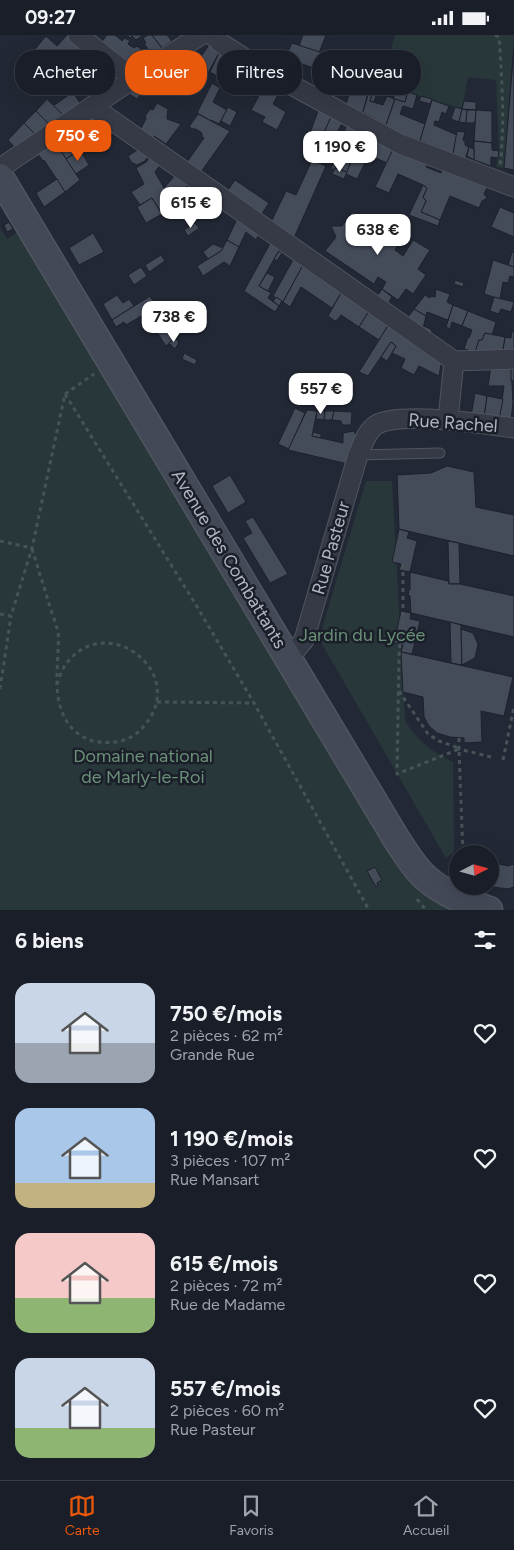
<!DOCTYPE html>
<html lang="fr">
<head>
<meta charset="utf-8">
<style>
	:root { --surface:#1a1e28; --page:#232730; --text:#f1f3f6; --muted:#9fa2a8; --line:#383c45; --accent:#ea580c }
	body { margin:0; font-family:Figtree,sans-serif; background:var(--page); color:var(--text); height:100vh; display:flex; flex-direction:column; font-size:19px; white-space:nowrap }
	* { box-sizing:border-box; margin:0 }
	p { font-size:16px; color:var(--muted) }
	.icon { flex:none; width:28px; height:28px; fill:none; stroke:currentColor; stroke-width:2; stroke-linecap:round; stroke-linejoin:round }
	.map { position:relative; height:875px; overflow:hidden }
	.drawer { display:flex; flex-direction:column; background:var(--surface); flex:1 }
	.drawer>* { flex:none }
	.banner { position:absolute; left:15px; top:15px; width:485px; height:45px; display:flex; gap:10px }
	.needle { width:32px; rotate:84deg }
	.fabs { position:absolute; left:449px; top:810px; display:grid; gap:10px }
	.fabs a { display:grid; place-items:center; width:50px; height:50px; border-radius:50%; background:var(--surface); box-shadow:0 5px 20px #0002,0 0 0 1px var(--line); font-size:25px }
	.price { position:absolute; translate:-50% -42px; padding:0 11px; border-radius:10px; background:#fff; color:#222; font-size:16px; line-height:32px; filter:drop-shadow(0 1px 2px #0008) }
	.price::after { content:''; position:absolute; left:50%; top:30px; width:15px; height:11px; margin-left:-8px; background:inherit; clip-path:polygon(0 0,100% 0,50% 100%) }
	.price.on { background:var(--accent); color:#fff }
	ul { padding:0; list-style:none }
	li { display:flex; align-items:center; gap:15px; height:125px; padding:0 15px }
	li span { display:grid; place-items:center; flex:none; width:140px; height:100px; border-radius:15px; color:#555 }
	li>.icon { margin-inline-start:auto }
	span .icon { width:60px; height:60px; fill:#fffc; stroke-width:1 }
	li b { font-size:21px }
	h2 { display:flex; justify-content:space-between; align-items:center; height:60px; padding:0 15px; font-size:21px }
	.chip { padding:0 18px; border-radius:20px; background:var(--surface); box-shadow:0 5px 20px #0002,0 0 0 1px var(--line); font-size:18px; line-height:45px }
	.chip.on { background:var(--accent); color:#fff }
	.status { display:flex; justify-content:space-between; align-items:center; height:35px; padding:0 25px; background:var(--surface); direction:ltr }
	.status svg { height:14px; fill:currentColor }
	.dock { display:flex; justify-content:space-around; align-items:center; height:70px; border-top:1px solid var(--line); background:var(--surface); font-size:14px; color:var(--muted) }
	.dock a { display:grid; justify-items:center; gap:2px }
	.dock .on { color:var(--accent) }
	.map>svg:first-child { display:block }
	.green { fill:#28383a; fill-rule:evenodd }
	.building { fill:#444b59; stroke:#1d212c }
	.lines { fill:none; stroke-linecap:round; stroke-linejoin:round }
	.service-casing { stroke:#505560; stroke-width:11 }
	.minor-casing { stroke:#505560; stroke-width:21 }
	.secondary-casing { stroke:#505560; stroke-width:29 }
	.path { stroke:#465357; stroke-width:3; stroke-dasharray:4 4; stroke-linecap:butt }
	.service { stroke:#363a46; stroke-width:9 }
	.minor { stroke:#363a46; stroke-width:19 }
	.secondary { stroke:#444958; stroke-width:26 }
	.labels { text-anchor:middle; stroke-width:5; stroke-linejoin:round; paint-order:stroke }
	.street-label { font-size:18px; fill:#b0b5c2; stroke:#1b1f2a }
	.park-label { font-size:18px; fill:#6a9078; stroke:#1b1f2a }
</style>
</head>
<body>
<div class="status"><b>09:27</b><svg viewBox="0 0 49 12"><path d="M0 12V9h3v3zM5 12V6h3v6zM10 12V3h3v9zM15 12V0h3v12zM26 1h20v11H26zM47 4h2v5h-2z"/></svg></div>
<div class="map">
<svg width="514" height="875" viewBox="0 0 514 875">
	<rect width="100%" height="100%" fill="#222835"/>
	<!-- green -->
	<g class="green">
		<path d="M395,0H514L504,133L496,132L499,116L496,45L468,42L462,74L381,49Z"/>
		<path d="M0,192L7,204L22,195L388,814L462,875H0ZM374,832L382,845L377,848L378,851L376,852L367,836Z"/>
		<path d="M366,446H392L405,686C418,707 431,716 453,727L454,817L446,823L319,604Z"/>
	</g>
	<!-- building -->
	<g class="building">
		<path d="M67,0H72L83,9L37,57L24,45L39,29L30,20L46,1L57,11Z"/>
		<path d="M107,0H115L122,6L125,3L130,6L128,9L134,13L137,11L144,17L143,20L149,23L135,33L100,9Z"/>
		<path d="M127,0H141L142,1L136,5L132,1L130,3Z"/>
		<path d="M148,0H152L162,13L153,20L144,9L146,8L143,3Z"/>
		<path d="M152,0H167L172,6L162,13Z"/>
		<path d="M303,0H326L319,18L299,11Z"/>
		<path d="M292,8L335,22L329,38L293,26L285,42L278,37Z"/>
		<path d="M83,9L100,23L88,37L71,22Z"/>
		<path d="M210,9L220,16L206,42L196,36L204,25L200,23Z"/>
		<path d="M514,14V135L504,133Z"/>
		<path d="M337,15L359,22L357,29L364,32L366,25L376,28L363,77L345,71L354,47L334,39L328,56L324,54Z"/>
		<path d="M220,16L250,34L241,50L225,40L222,44L210,37Z"/>
		<path d="M100,23L121,41L88,63L81,53L101,38L92,32Z"/>
		<path d="M250,34L259,40L254,50L244,44Z"/>
		<path d="M233,45L241,50L237,56L229,51Z"/>
		<path d="M268,45L282,52L273,69L286,77L277,95L262,87L265,82L251,75Z"/>
		<path d="M372,46L381,49L378,59L373,57L370,66L383,70L387,61L395,64L386,90L363,77Z"/>
		<path d="M212,48L220,53L213,67L227,75L219,89L211,85V86L197,78Z"/>
		<path d="M397,54L408,57L405,67L393,64Z"/>
		<path d="M135,55L141,59L137,64L129,59Z"/>
		<path d="M73,57L80,68L63,80L53,71Z"/>
		<path d="M373,57L377,58L374,67L370,66Z"/>
		<path d="M408,57L417,60L413,74L403,71L400,79L425,89L420,106L400,99L386,90L395,64L405,67Z"/>
		<path d="M421,61L432,64L430,69L419,66Z"/>
		<path d="M47,64L63,80L49,89L36,76Z"/>
		<path d="M432,65L449,71L446,79L442,77L439,87L435,86L434,90L457,100L453,119L420,106Z"/>
		<path d="M464,66L476,67V75L462,74Z"/>
		<path d="M157,68L168,74L167,84L181,89L166,109L154,101L153,104L140,95L146,84L145,81L150,74L153,75Z"/>
		<path d="M228,72L237,77L230,91L221,86Z"/>
		<path d="M455,72L462,74L459,87L451,84Z"/>
		<path d="M319,73L332,80L315,117L305,112Z"/>
		<path d="M462,74L467,75L466,88L459,87Z"/>
		<path d="M467,75H476L475,88H466Z"/>
		<path d="M476,75L492,76V108L474,106Z"/>
		<path d="M36,76L49,89L35,99L24,88Z"/>
		<path d="M198,79L230,96L201,137L187,127L204,103L202,102V98L196,94H193L189,92Z"/>
		<path d="M332,80L343,86L328,116L327,115L329,111L320,106Z"/>
		<path d="M93,82L110,94L66,124L61,116L74,107L69,99Z"/>
		<path d="M24,88L35,99L20,110V108L14,112L8,105Z"/>
		<path d="M348,89L363,97L347,137L335,133L337,129L335,128L343,111L338,107Z"/>
		<path d="M457,96L465,97L463,105L465,106V110L469,112L465,125L453,119Z"/>
		<path d="M363,97L394,112L387,128L369,120L357,144L346,139Z"/>
		<path d="M60,104L64,110L59,113L80,145L65,157L44,125L43,126L38,119Z"/>
		<path d="M320,106L329,111L327,115L318,111Z"/>
		<path d="M474,106L492,108V115L499,116L498,123L491,122V131L474,125Z"/>
		<path d="M394,112L428,127L426,132L441,138L443,134L488,151L484,159L487,163L482,166L479,173L450,161L440,185L421,177L426,166L423,162L427,153L423,150L398,139L389,158L375,152Z"/>
		<path d="M469,112L474,114V125L467,121Z"/>
		<path d="M139,114L148,121L145,126L137,130L131,127L128,121Z"/>
		<path d="M80,115L89,130L76,139L66,124Z"/>
		<path d="M150,122L161,129L155,137L164,153L176,139L189,148L178,163L159,174L152,163L140,170L131,157L144,149L136,133L146,127Z"/>
		<path d="M312,125L326,131L294,203L271,187L286,156L296,160Z"/>
		<path d="M334,127L337,129L334,135L331,133Z"/>
		<path d="M335,133L347,137L344,144L332,139Z"/>
		<path d="M57,144L65,157L44,172L36,158Z"/>
		<path d="M235,145L269,168L261,180L228,155Z"/>
		<path d="M423,150L427,153L423,162L426,166L421,177L440,185L438,191L409,180Z"/>
		<path d="M152,163L162,179L146,188L137,172Z"/>
		<path d="M500,172L514,178V202L491,192Z"/>
		<path d="M217,175L219,178L210,185L208,182Z"/>
		<path d="M352,177L399,209L395,215L403,221L413,205L430,215L418,234L426,240L413,259L406,254L398,265L382,254L386,247L378,242L374,249L325,216L336,202L331,191H342Z"/>
		<path d="M240,178L261,196L256,205L246,197L239,212L227,205Z"/>
		<path d="M9,187L13,194L7,197L4,190Z"/>
		<path d="M195,188L199,193L188,201L184,195Z"/>
		<path d="M93,198L104,217L79,230L69,213Z"/>
		<path d="M227,205L239,212L230,231L224,227L203,241L197,231L221,216Z"/>
		<path d="M272,205L281,212L259,251L271,258L268,263L279,271L275,277L244,256Z"/>
		<path d="M213,209L223,213L221,216L208,224L203,217Z"/>
		<path d="M279,216L282,218L277,226L274,224Z"/>
		<path d="M512,217H514V232L508,230Z"/>
		<path d="M161,220L165,226L149,237L145,230Z"/>
		<path d="M294,223L303,230L283,267L273,261Z"/>
		<path d="M493,225L514,232V242L510,241L508,248L503,247L500,264L484,259Z"/>
		<path d="M303,230L341,258L332,273L301,252L290,272L283,267Z"/>
		<path d="M141,232L147,241L134,250L128,240Z"/>
		<path d="M267,238L275,242L268,256L259,251Z"/>
		<path d="M455,245L464,248L463,252L454,249Z"/>
		<path d="M382,254L392,262L387,270L376,263Z"/>
		<path d="M436,254L450,259L447,267L453,270L448,285L427,277L426,281L414,274L425,260L430,263V261L435,262Z"/>
		<path d="M341,258L369,276L359,292L341,280L337,285L335,286L328,281Z"/>
		<path d="M117,260L123,268L129,264L134,271L112,285L103,269Z"/>
		<path d="M150,261L167,289L164,291L175,303L166,311L145,279L126,290L124,287L116,292L112,285Z"/>
		<path d="M276,262L282,266L279,271L273,266Z"/>
		<path d="M494,262L514,267L511,277L501,274L499,279L490,276Z"/>
		<path d="M453,270L468,276L462,291L452,287L450,294L446,292Z"/>
		<path d="M173,273L183,290L177,294L178,297L172,300L164,291L167,289L161,280Z"/>
		<path d="M414,274L426,281L422,298L404,287Z"/>
		<path d="M369,276L389,289L379,305L359,292Z"/>
		<path d="M468,276L496,287L492,300L485,298L482,305H479L475,317L464,314L468,302L469,303L472,295L462,291Z"/>
		<path d="M389,289L442,324L439,341L419,331L414,340L401,333L405,324L392,318L396,311L391,307L368,341L359,337Z"/>
		<path d="M424,291L432,295L431,299L422,298Z"/>
		<path d="M512,296L514,297V320H502L505,302L511,303Z"/>
		<path d="M485,298L505,302L502,320L475,317L479,305H482Z"/>
		<path d="M175,303L179,307L175,314L170,309L167,310Z"/>
		<path d="M391,307L396,311L387,326L381,322Z"/>
		<path d="M184,318L197,325L195,330L182,324Z"/>
		<path d="M511,330L513,368L511,385H499L504,351H488L491,331Z"/>
		<rect x="511" y="330" width="3" height="16"/>
		<path d="M475,358L487,361L484,383L471,381Z"/>
		<path d="M487,361L503,364L499,385L484,383Z"/>
		<path d="M295,373L305,378L289,414L278,409Z"/>
		<path d="M307,375L317,376L312,401L343,408V398L354,396L356,400L348,429L288,415Z"/>
		<path d="M317,376H325L324,385L316,384Z"/>
		<path d="M325,376H334L332,385H324Z"/>
		<path d="M334,376L352,377L351,390H342L341,386L332,385Z"/>
		<path d="M313,397L321,399V403L312,401Z"/>
		<path d="M447,431L474,437L476,472L514,480V521L399,494L397,440L431,438Z"/>
		<path d="M230,440L246,467L228,478L212,451Z"/>
		<path d="M253,482L288,539L270,548L243,503L252,498L245,486Z"/>
		<path d="M399,494L409,497L407,503L417,506L410,537L399,535L401,529L392,527Z"/>
		<path d="M448,506L459,508L460,549H449Z"/>
		<path d="M410,537L448,546L449,549H460L514,561V602L411,578L410,561L408,560L409,554L410,555Z"/>
		<path d="M401,576L411,578L410,584L420,586L412,619L401,617L403,610L394,608Z"/>
		<path d="M450,587L461,590L462,630L451,628Z"/>
		<path d="M461,594L473,598L478,609L475,623L462,630Z"/>
		<path d="M401,617L513,642L504,681L481,676L482,707L464,708V703L450,702L437,698L429,691L424,682L423,662L403,657Z"/>
		<path d="M490,827L508,831L514,829V852L508,854L485,851H490Z"/>
		<path d="M375,832L382,845L377,848L378,851L376,852L367,836Z"/>
	</g>
	<g class="lines">
		<defs>
			<path id="service" d="M358,420L440,418"/>
			<g id="minor">
				<path d="M78,0L133,43"/>
				<path d="M212,0L222,9L260,33L400,109L514,152"/>
				<path d="M93,72L454,326"/>
				<path d="M0,133C67,89 133,43 201,0"/>
				<path d="M454,326L514,324"/>
				<path d="M448,384L454,326"/>
				<path d="M288,624L304,605L358,420C363,409 366,397 376,390C398,376 486,389 514,393"/>
			</g>
			<path id="secondary" d="M0,142L397,805C406,818 414,833 426,843C444,859 467,867 489,875"/>
		</defs>
		<!-- service casing -->
		<use href="#service" class="service-casing"/>
		<!-- minor casing -->
		<use href="#minor" class="minor-casing"/>
		<!-- secondary casing -->
		<use href="#secondary" class="secondary-casing"/>
		<!-- path -->
		<g class="path">
			<path d="M495,0L499,2C502,45 505,88 500,131"/>
			<path d="M65,359L94,339"/>
			<path d="M0,506L32,513"/>
			<path d="M32,514C38,533 44,552 50,572C53,580 56,589 58,597C59,603 58,610 58,616C57,643 53,670 71,692C76,698 85,704 93,706C112,710 131,707 144,691C191,637 103,572 64,632C61,637 59,644 57,649"/>
			<path d="M403,529V576L399,620L397,739L459,714L463,819"/>
			<path d="M0,579L11,581L32,513L65,359L196,570L254,668L369,875"/>
			<path d="M0,654L11,581"/>
			<path d="M399,656L428,699L439,706L459,713"/>
			<path d="M157,667L254,668"/>
			<path d="M459,703V714L495,723"/>
			<path d="M503,725L514,672"/>
			<path d="M417,864L426,875"/>
		</g>
		<!-- service -->
		<use href="#service" class="service"/>
		<!-- minor -->
		<use href="#minor" class="minor"/>
		<!-- secondary -->
		<use href="#secondary" class="secondary"/>
	</g>
	<g class="labels">
		<!-- street labels -->
		<g class="street-label">
			<text transform="translate(453 388) rotate(4)" y="6">Rue Rachel</text>
			<text transform="translate(331 513) rotate(-74)" y="6">Rue Pasteur</text>
			<text transform="translate(229 524) rotate(59)" y="6">Avenue des Combattants</text>
		</g>
		<!-- park labels -->
		<g class="park-label">
			<text x="362" y="606">Jardin du Lycée</text>
			<text x="143" y="727">Domaine national<tspan x="143" dy="21">de Marly-le-Roi</tspan></text>
		</g>
	</g>
</svg>
<div class="fabs">
<a><svg class="needle" viewBox="-14 -14 28 28"><path d="M0-13l5 13h-10z" fill="#e53935"/><path d="M0 13l5-13h-10z" fill="#9fa2a8"/></svg></a>
</div>
<b class="price on" style="left:78px;top:127px">750 €</b>
<b class="price" style="left:340px;top:138px">1 190 €</b>
<b class="price" style="left:191px;top:194px">615 €</b>
<b class="price" style="left:378px;top:221px">638 €</b>
<b class="price" style="left:174px;top:308px">738 €</b>
<b class="price" style="left:321px;top:380px">557 €</b>
<div class="banner">
<a class="chip">Acheter</a>
<a class="chip on">Louer</a>
<a class="chip">Filtres</a>
<a class="chip">Nouveau</a>
</div>
</div>
<section class="drawer">
<h2>6 biens<svg class="icon" aria-label="filters" viewBox="0 0 24 24"><path d="M4 7h16M4 17h16"/><circle cx="9" cy="7" r="2"/><circle cx="15" cy="17" r="2"/></svg></h2>
<ul>
<li><span style="background:linear-gradient(#c9d6e8 60%,#9aa5b1 0)"><svg class="icon" aria-label="home" viewBox="0 0 24 24"><path d="M3 11l9-7 9 7M6 9v11h12V9"/></svg></span><div><b>750 €/mois</b><p>2 pièces · 62 m²</p><p>Grande Rue</p></div><svg class="icon" aria-label="heart" viewBox="0 0 24 24"><path d="M12 20l-8-8c-3-5 5-10 8-4 3-6 11-1 8 4z"/></svg></li>
<li><span style="background:linear-gradient(#a9c7e8 75%,#c2b280 0)"><svg class="icon" aria-label="home" viewBox="0 0 24 24"><path d="M3 11l9-7 9 7M6 9v11h12V9"/></svg></span><div><b>1 190 €/mois</b><p>3 pièces · 107 m²</p><p>Rue Mansart</p></div><svg class="icon" aria-label="heart" viewBox="0 0 24 24"><path d="M12 20l-8-8c-3-5 5-10 8-4 3-6 11-1 8 4z"/></svg></li>
<li><span style="background:linear-gradient(#f6c9c9 65%,#8fb573 0)"><svg class="icon" aria-label="home" viewBox="0 0 24 24"><path d="M3 11l9-7 9 7M6 9v11h12V9"/></svg></span><div><b>615 €/mois</b><p>2 pièces · 72 m²</p><p>Rue de Madame</p></div><svg class="icon" aria-label="heart" viewBox="0 0 24 24"><path d="M12 20l-8-8c-3-5 5-10 8-4 3-6 11-1 8 4z"/></svg></li>
<li><span style="background:linear-gradient(#c9d6e8 70%,#8fb573 0)"><svg class="icon" aria-label="home" viewBox="0 0 24 24"><path d="M3 11l9-7 9 7M6 9v11h12V9"/></svg></span><div><b>557 €/mois</b><p>2 pièces · 60 m²</p><p>Rue Pasteur</p></div><svg class="icon" aria-label="heart" viewBox="0 0 24 24"><path d="M12 20l-8-8c-3-5 5-10 8-4 3-6 11-1 8 4z"/></svg></li>
</ul>
</section>
<nav class="dock">
<a class="on"><svg class="icon" aria-label="map" viewBox="0 0 24 24"><path d="M3 6l6-2 6 2 6-2v14l-6 2-6-2-6 2zM9 4v14M15 6v14"/></svg>Carte</a>
<a><svg class="icon" aria-label="saved" viewBox="0 0 24 24"><path d="M7 4h10v16l-5-4-5 4z"/></svg>Favoris</a>
<a><svg class="icon" aria-label="home" viewBox="0 0 24 24"><path d="M3 11l9-7 9 7M6 9v11h12V9"/></svg>Accueil</a>
</nav>
</body>
</html>
